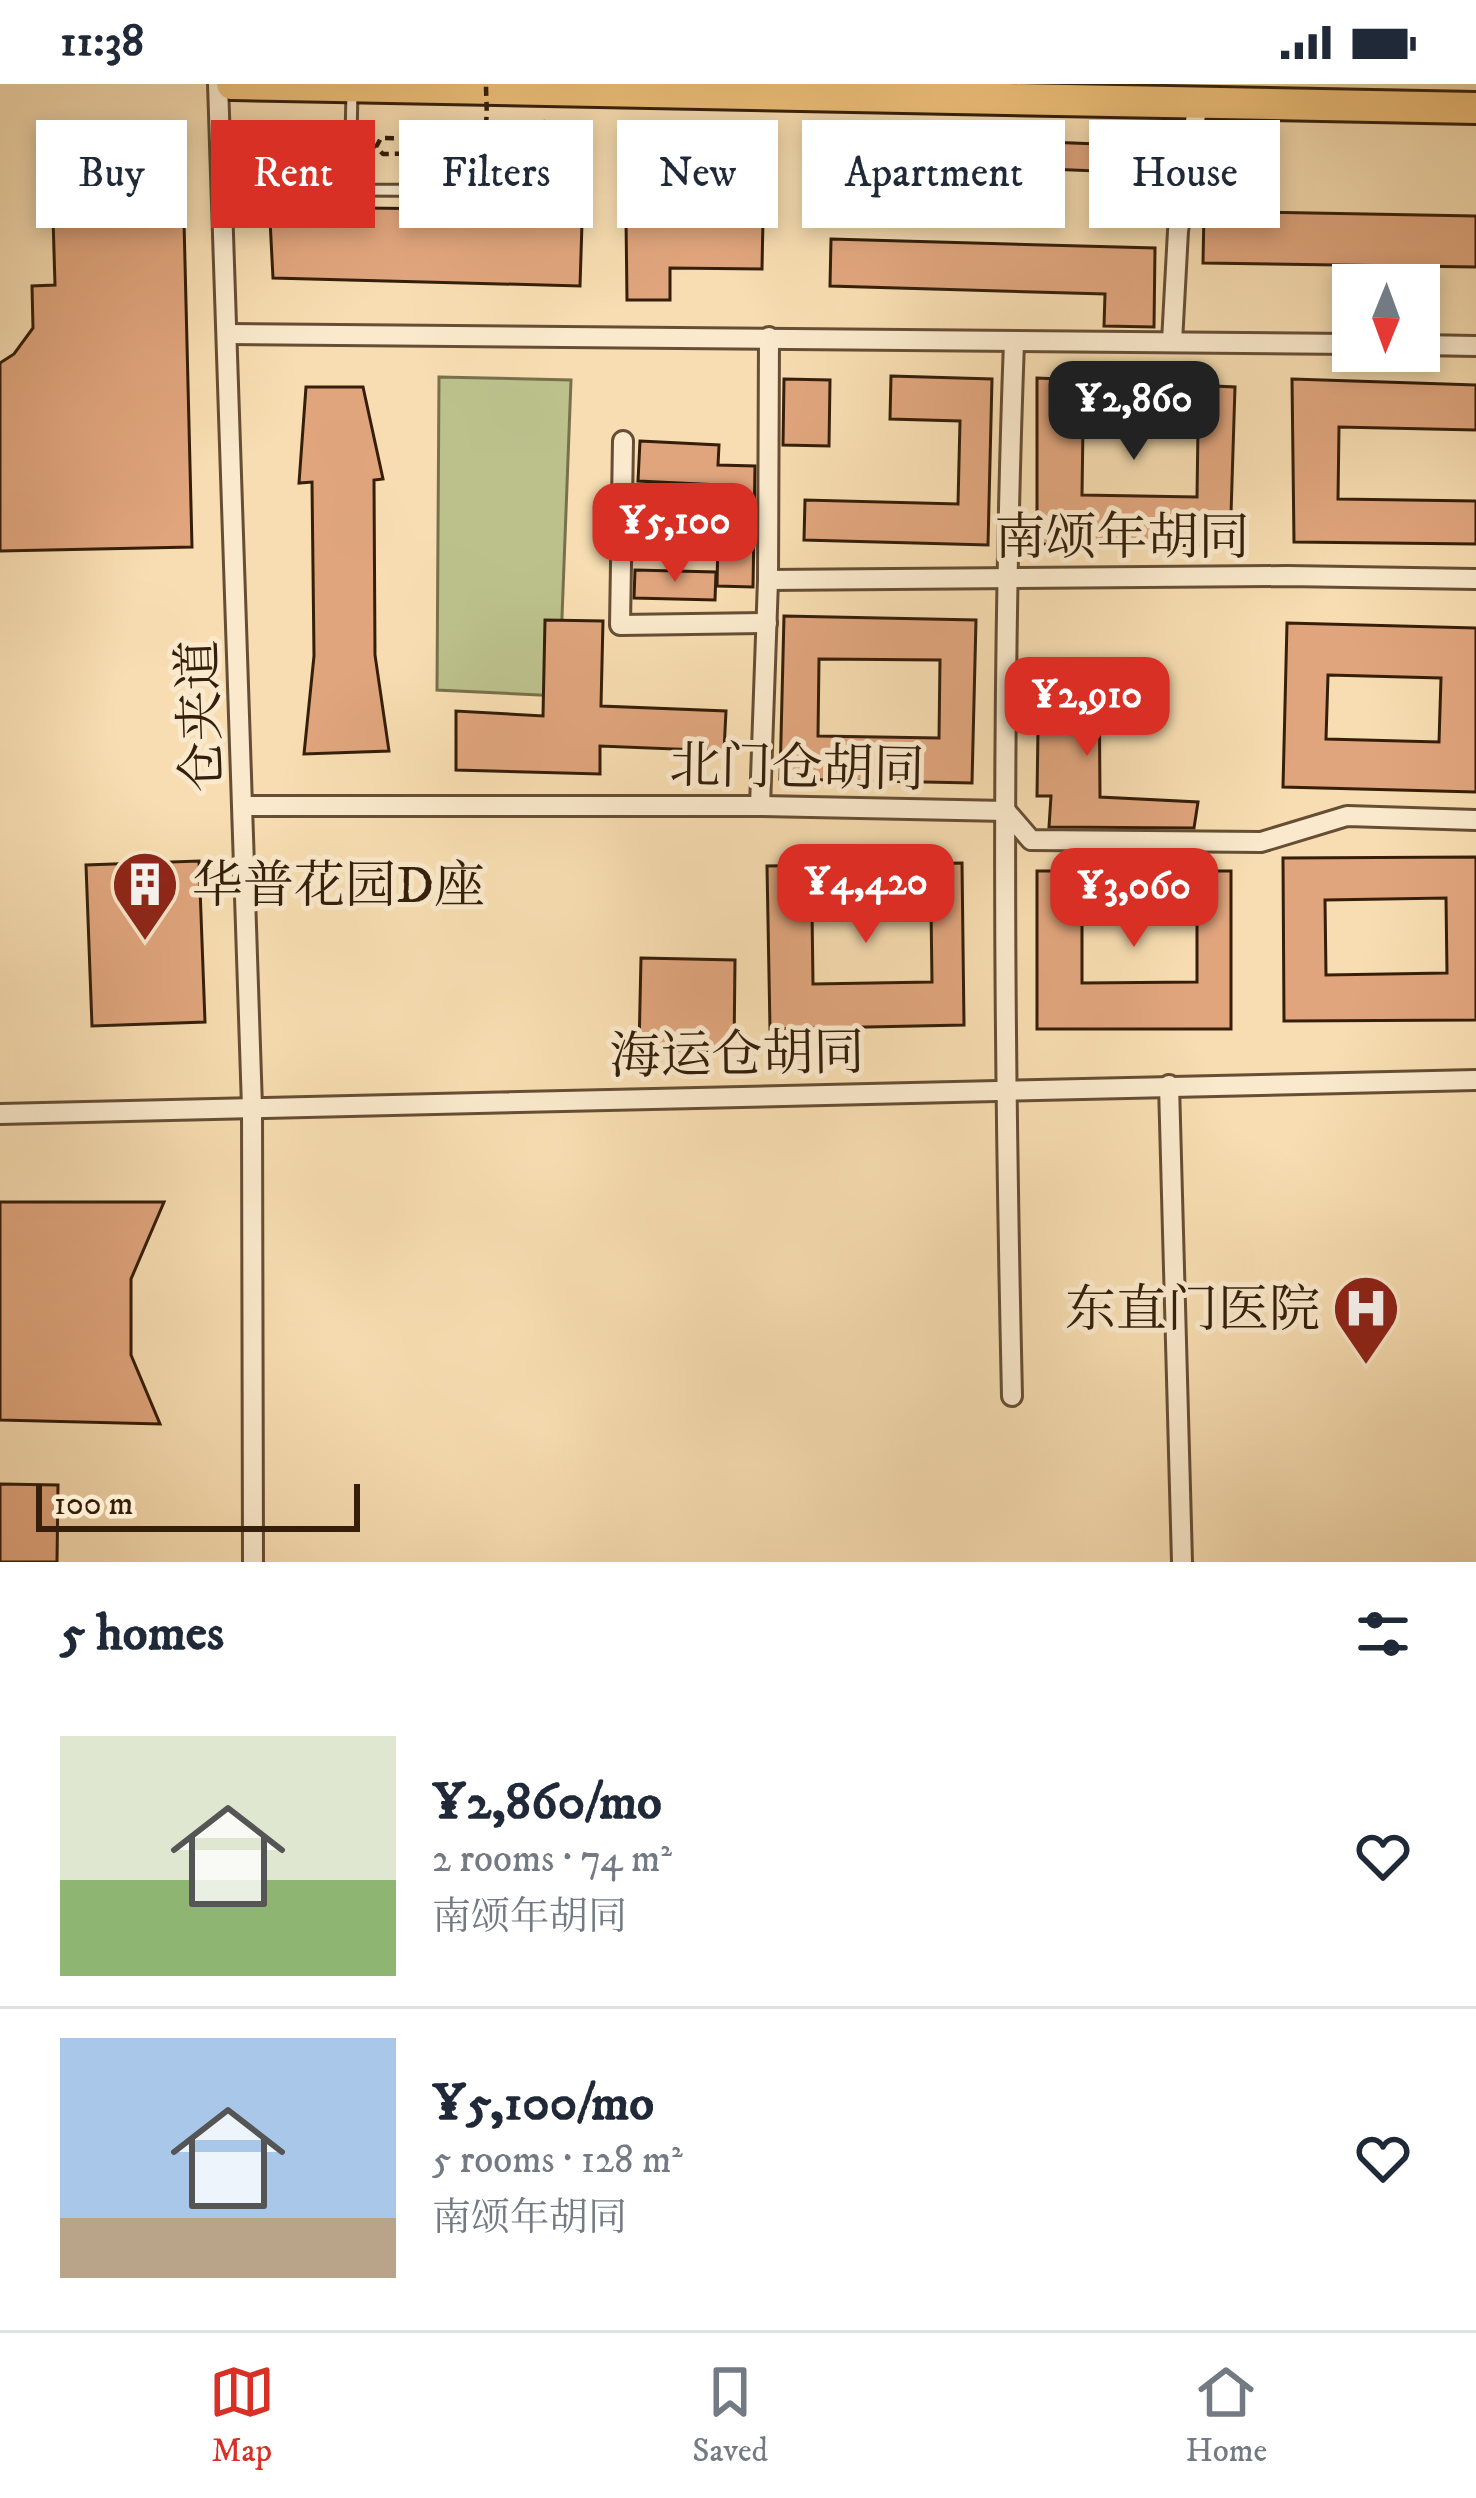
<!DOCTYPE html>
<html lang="en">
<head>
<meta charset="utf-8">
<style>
	:root { --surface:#fff; --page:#f6f6f7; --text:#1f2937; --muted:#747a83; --line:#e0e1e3; --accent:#d93025 }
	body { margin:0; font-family:"IM FELL DW Pica","Noto Serif SC",serif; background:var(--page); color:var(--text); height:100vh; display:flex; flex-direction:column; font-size:45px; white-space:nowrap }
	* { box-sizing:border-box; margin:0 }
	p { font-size:39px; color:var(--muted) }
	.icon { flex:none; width:66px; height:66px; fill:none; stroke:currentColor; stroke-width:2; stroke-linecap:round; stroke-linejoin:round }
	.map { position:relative; height:1478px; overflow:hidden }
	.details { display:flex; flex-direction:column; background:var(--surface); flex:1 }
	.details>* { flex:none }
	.guide { position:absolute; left:36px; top:36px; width:1404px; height:108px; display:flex; gap:24px }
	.needle { width:78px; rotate:181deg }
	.buttons { position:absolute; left:1332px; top:180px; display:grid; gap:24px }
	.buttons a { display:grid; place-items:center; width:108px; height:108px; border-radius:0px; background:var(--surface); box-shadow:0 6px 18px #0003; font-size:60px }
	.scale { position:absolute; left:36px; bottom:30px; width:324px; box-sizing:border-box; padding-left:12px; border:6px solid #351f0a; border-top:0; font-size:33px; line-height:42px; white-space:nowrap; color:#351f0a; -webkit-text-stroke:9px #fae9cc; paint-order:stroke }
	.price { position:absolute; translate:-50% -102px; padding:0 27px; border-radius:24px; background:var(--accent); color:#fff; font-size:39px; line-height:78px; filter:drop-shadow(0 3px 6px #0008) }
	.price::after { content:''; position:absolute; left:50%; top:72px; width:36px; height:27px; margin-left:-18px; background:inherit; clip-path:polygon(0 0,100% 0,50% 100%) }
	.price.on { background:#222; color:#fff }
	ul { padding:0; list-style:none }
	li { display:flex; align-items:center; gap:36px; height:300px; padding:0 60px }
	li+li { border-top:3px solid var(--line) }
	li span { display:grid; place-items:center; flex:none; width:336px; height:240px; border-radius:0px; color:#555 }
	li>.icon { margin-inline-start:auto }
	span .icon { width:144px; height:144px; fill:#fffc; stroke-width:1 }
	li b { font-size:51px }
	h2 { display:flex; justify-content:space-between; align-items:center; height:144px; padding:0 60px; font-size:51px }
	.tag { padding:0 42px; border-radius:0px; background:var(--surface); box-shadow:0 6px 18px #0003; font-size:42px; line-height:108px }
	.tag.on { background:var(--accent); color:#fff }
	.status { display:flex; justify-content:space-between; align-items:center; height:84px; padding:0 60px; background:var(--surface); direction:ltr }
	.status svg { height:33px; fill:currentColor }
	.menu { display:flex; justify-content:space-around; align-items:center; height:168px; border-top:3px solid var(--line); background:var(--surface); font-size:33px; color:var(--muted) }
	.menu a { display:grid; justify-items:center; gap:6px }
	.menu .on { color:var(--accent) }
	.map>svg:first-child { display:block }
	.green { fill:#bcc18c; stroke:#78704b; stroke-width:3 }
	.building { fill:#e0a57d; stroke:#351f0a; stroke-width:3; fill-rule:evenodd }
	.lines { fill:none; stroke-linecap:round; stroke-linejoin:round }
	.service-casing { stroke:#664e34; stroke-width:15 }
	.minor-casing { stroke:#664e34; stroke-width:24 }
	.primary-casing { stroke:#351f0a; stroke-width:36 }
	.path { stroke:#351f0a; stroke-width:4.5; stroke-dasharray:9 6; stroke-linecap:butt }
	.service { stroke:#fae9cc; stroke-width:9 }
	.minor { stroke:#fae9cc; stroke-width:18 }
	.primary { stroke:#ecbe78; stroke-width:30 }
	.path-bridge { stroke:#351f0a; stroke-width:4.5; stroke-dasharray:9 6; stroke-linecap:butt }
	.labels { text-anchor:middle; stroke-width:10; stroke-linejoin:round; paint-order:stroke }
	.street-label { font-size:51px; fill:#351f0a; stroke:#fae9cc }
	.poi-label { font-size:51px; fill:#351f0a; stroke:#fae9cc; text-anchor:start }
</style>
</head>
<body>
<div class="status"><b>11:38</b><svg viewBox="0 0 49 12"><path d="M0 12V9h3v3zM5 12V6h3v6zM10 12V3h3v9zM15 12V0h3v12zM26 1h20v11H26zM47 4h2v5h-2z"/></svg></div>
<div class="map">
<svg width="1476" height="1478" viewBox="0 0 1476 1478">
	<rect width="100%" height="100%" fill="#f7ddb1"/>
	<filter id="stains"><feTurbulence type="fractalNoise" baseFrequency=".00167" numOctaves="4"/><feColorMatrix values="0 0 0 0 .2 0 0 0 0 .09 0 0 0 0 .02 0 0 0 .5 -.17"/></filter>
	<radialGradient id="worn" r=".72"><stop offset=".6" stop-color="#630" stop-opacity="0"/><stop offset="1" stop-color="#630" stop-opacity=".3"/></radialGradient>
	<!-- green -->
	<path class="green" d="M439,293L571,296L559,612L437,606Z"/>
	<!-- building -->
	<g class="building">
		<path d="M826,52L884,53V78H826Z"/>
		<path d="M927,53L1147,62V89L927,80Z"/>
		<path d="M695,55L756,57L755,85L694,84Z"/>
		<path d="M183,97L192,463L0,467V279L14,270L33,244L32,202L55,201L52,100Z"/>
		<path d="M284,123L529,126L548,140L582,139L580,202L273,194L270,136Z"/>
		<path d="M1204,127L1476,132V183L1203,179Z"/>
		<path d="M626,134L763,135L762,185L670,184V216H627Z"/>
		<path d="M831,155L1155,164L1154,243L1104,242L1105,210L830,202Z"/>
		<path d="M891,292L992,295L988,461L804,456L805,416L958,420L960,337L890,335Z"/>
		<path d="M1037,294L1235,303L1230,462L1037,460ZM1083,342L1198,344L1197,413L1082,411Z"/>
		<path d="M784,295L830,296L829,362L783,361Z"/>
		<path d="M1292,295L1476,301V346L1339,343L1338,415L1476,417V460L1294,458Z"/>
		<path d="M306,303H363L383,395L374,396L375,571L389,667L304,670L314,572L312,398L299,399Z"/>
		<path d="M640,357L719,361L718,381L755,382L753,503L717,502L719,401L638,397Z"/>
		<path d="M635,486L716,488L715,516L634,514Z"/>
		<path d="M784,532L976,536L972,699L780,695ZM819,575L940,576L939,654L818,652Z"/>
		<path d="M545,536L603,537L601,622L726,627L724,667L600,662V690L456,686V627L543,632Z"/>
		<path d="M1287,539L1476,544V708L1283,703ZM1328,591L1441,594L1439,658L1326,655Z"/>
		<path d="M1039,579L1099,580L1100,713L1198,718L1194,744L1049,743L1051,712H1037Z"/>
		<path d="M1476,773V936L1284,937L1283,774ZM1446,814L1447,889L1326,891L1325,816Z"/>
		<path d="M199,777L205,938L92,942L86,781Z"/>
		<path d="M962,779L964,941L770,945L767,782ZM931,824L932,898L813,900L812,825Z"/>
		<path d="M1037,787H1231V945H1037ZM1197,828V898L1082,899V829Z"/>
		<path d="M641,874L735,876L734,967L639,965Z"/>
		<path d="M0,1118H164L131,1195V1271L160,1340L0,1336Z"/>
		<path d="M0,1400L58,1401L57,1478H0Z"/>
	</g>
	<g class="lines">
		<defs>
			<path id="service" d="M352,6L350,106L557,107"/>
			<g id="minor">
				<path d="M218,0L252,1023L253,1478"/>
				<path d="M228,250L1353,260"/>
				<path d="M1172,258L1178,147L1198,18"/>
				<path d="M1419,261L1476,262"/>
				<path d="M623,357L620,541L767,539"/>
				<path d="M768,496L1287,492L1476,495"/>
				<path d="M244,722H760L1006,727L1031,756L1261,758L1347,732L1476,736"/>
				<path d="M760,722L768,496L769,253"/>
				<path d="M1169,1001L1182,1478"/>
				<path d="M0,1030L1476,996"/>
				<path d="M1012,1312C1004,961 1001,609 1014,258"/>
			</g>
			<path id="primary" d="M232,0L1476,24"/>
		</defs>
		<!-- service casing -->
		<use href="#service" class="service-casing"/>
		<!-- minor casing -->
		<use href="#minor" class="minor-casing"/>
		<!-- primary casing -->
		<use href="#primary" class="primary-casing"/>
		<!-- path -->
		<g class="path">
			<path d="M468,36L469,55"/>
			<path d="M485,51C499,74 525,80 543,58L546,36"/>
		</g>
		<!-- service -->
		<use href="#service" class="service"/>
		<!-- minor -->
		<use href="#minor" class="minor"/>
		<!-- primary -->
		<use href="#primary" class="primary"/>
		<!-- path-bridge -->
		<path class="path-bridge" d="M469,55L381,54L376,63L383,70L462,69C493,57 486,29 486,0"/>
	</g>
	<!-- icons -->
	<defs>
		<symbol id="building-pin" viewBox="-11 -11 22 30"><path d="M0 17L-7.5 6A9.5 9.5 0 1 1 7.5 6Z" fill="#8f2418" stroke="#fae9cc"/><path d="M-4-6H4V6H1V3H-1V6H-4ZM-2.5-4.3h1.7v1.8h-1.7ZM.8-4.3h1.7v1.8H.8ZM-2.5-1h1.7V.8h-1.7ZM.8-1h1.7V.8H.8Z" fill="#fff"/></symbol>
		<symbol id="hospital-pin" viewBox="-11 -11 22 30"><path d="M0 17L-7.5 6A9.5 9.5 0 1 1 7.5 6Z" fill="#8f2418" stroke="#fae9cc"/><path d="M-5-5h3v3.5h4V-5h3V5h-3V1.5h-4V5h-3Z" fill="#fff"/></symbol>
	</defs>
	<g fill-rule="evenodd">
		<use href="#building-pin" x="107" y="762" width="76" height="104"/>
		<use href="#hospital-pin" x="1328" y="1186" width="76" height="104"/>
	</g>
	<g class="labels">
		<!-- street labels -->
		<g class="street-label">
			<text x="1122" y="470">南颂年胡同</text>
			<text transform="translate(199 632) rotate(-92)" y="18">仓夹道</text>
			<text transform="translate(797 682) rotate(1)" y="18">北门仓胡同</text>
			<text transform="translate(737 969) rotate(-1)" y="18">海运仓胡同</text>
		</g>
		<!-- poi labels -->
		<g class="poi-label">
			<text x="192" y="818">华普花园D座</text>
			<text x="1320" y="1242" text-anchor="end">东直门医院</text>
		</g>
	</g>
	<rect width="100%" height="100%" filter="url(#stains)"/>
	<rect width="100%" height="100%" fill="url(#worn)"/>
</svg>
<div class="buttons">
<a><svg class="needle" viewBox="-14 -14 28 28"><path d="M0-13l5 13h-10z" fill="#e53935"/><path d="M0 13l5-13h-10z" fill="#747a83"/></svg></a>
</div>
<div class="scale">100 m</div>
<b class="price on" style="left:1134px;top:379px">¥2,860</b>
<b class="price" style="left:675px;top:501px">¥5,100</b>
<b class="price" style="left:1087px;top:675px">¥2,910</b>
<b class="price" style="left:866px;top:862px">¥4,420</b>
<b class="price" style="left:1134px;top:866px">¥3,060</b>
<div class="guide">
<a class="tag">Buy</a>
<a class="tag on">Rent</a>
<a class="tag">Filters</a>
<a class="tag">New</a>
<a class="tag">Apartment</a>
<a class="tag">House</a>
</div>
</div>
<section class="details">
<h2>5 homes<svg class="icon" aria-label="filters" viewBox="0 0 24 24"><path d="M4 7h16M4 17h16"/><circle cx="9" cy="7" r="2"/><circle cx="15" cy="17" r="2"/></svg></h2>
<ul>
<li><span style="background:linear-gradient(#dfe7d0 60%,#8fb573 0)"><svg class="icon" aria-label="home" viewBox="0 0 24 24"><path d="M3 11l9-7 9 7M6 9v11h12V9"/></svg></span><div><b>¥2,860/mo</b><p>2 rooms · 74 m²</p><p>南颂年胡同</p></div><svg class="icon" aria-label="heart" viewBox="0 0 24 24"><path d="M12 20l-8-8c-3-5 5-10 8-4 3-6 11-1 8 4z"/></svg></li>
<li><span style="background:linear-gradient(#a9c7e8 75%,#b9a48a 0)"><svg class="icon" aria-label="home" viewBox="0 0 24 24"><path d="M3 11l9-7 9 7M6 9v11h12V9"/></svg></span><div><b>¥5,100/mo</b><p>5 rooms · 128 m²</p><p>南颂年胡同</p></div><svg class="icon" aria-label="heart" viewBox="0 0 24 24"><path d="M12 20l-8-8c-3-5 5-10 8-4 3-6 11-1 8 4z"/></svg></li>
</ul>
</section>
<nav class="menu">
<a class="on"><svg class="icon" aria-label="map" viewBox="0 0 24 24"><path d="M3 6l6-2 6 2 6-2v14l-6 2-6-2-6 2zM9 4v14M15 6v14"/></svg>Map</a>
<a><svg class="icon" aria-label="saved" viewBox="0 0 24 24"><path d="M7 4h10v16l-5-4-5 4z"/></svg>Saved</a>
<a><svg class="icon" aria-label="home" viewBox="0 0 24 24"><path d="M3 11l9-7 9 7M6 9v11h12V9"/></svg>Home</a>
</nav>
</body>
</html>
